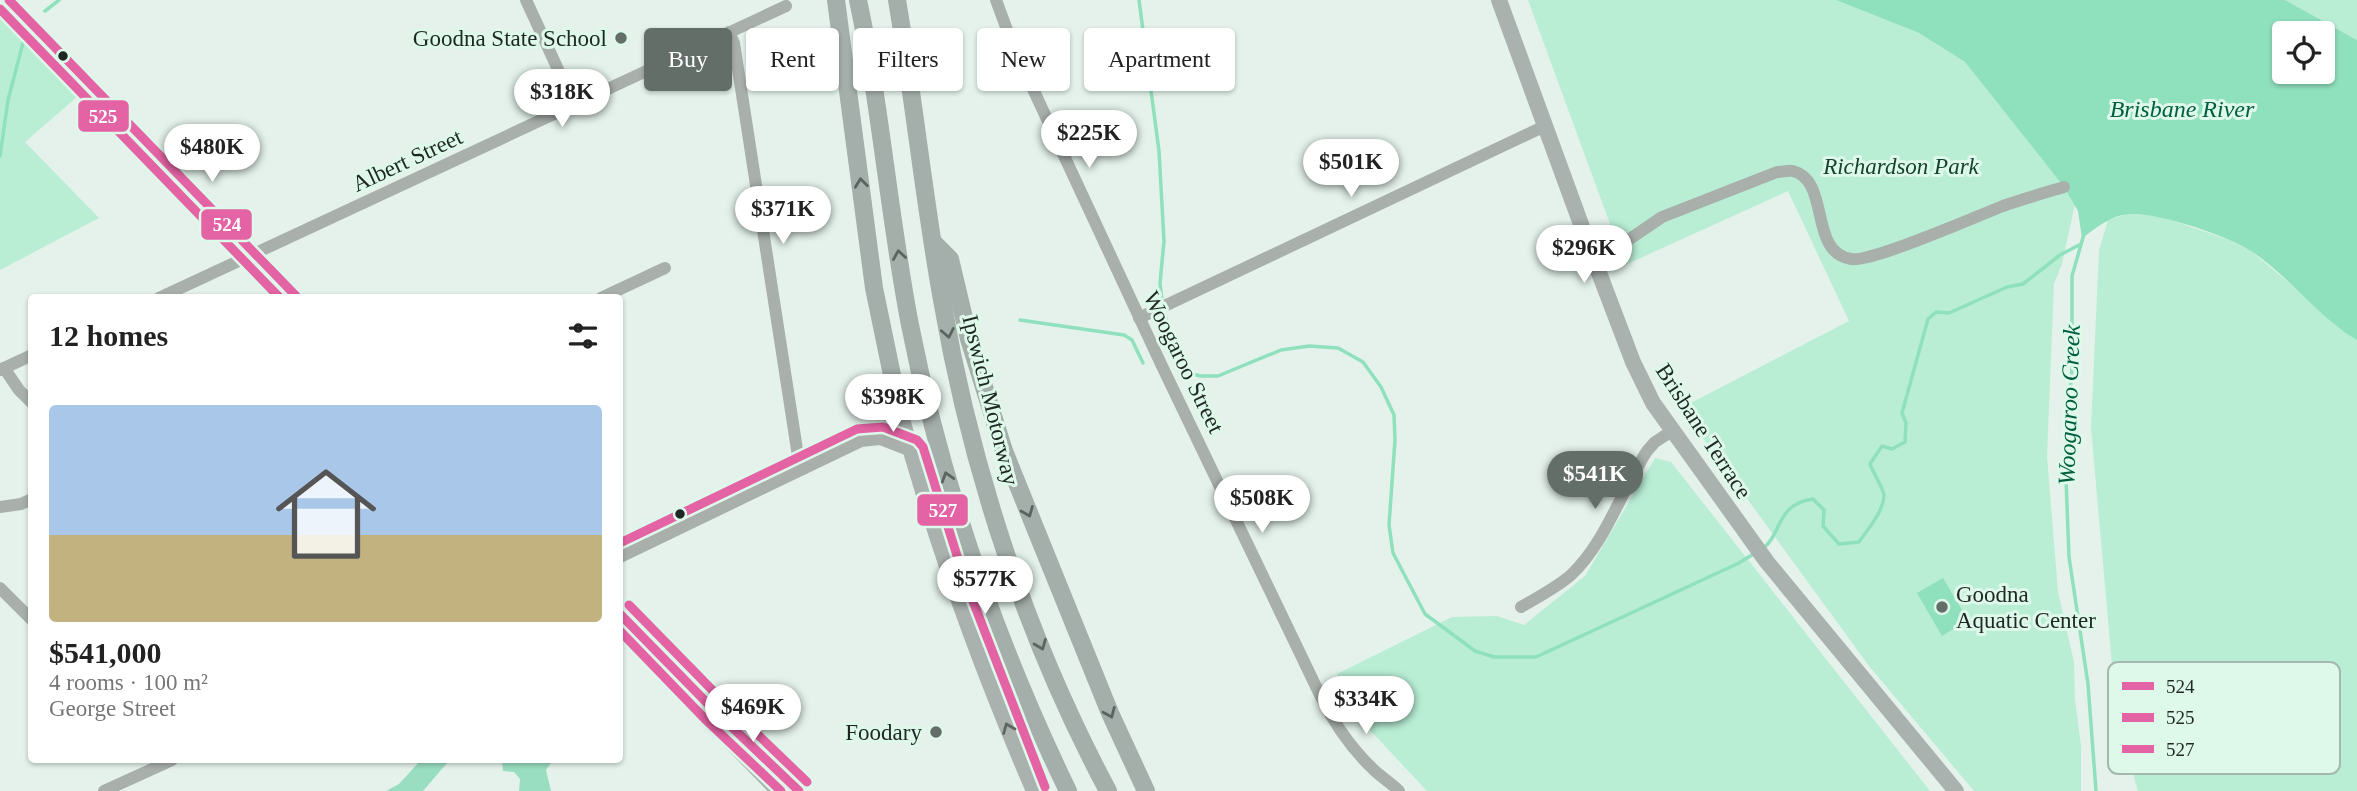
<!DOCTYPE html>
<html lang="en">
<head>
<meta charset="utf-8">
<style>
	:root { --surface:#fff; --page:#f6f6f6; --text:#222; --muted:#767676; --line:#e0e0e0; --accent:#636e69 }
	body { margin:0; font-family:Georgia,serif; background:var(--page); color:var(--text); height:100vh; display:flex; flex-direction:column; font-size:26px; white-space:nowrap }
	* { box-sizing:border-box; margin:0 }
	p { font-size:23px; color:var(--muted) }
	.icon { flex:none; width:38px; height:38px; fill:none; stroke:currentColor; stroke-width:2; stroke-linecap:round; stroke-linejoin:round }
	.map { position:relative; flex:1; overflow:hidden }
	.drawer { position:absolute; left:28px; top:294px; width:595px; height:469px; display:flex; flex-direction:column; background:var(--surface); border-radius:7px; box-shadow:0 2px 5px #0004 }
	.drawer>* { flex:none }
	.banner { position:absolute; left:644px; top:28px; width:665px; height:63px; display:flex; gap:14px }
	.buttons { position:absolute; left:2272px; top:21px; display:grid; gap:14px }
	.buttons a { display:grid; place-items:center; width:63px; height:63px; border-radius:7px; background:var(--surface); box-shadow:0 2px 5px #0004; font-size:35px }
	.price { position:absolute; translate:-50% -60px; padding:0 16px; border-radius:24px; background:#fff; color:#222; font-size:23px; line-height:46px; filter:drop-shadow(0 2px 4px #0008) }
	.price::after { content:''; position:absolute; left:50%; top:42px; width:21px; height:16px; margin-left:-10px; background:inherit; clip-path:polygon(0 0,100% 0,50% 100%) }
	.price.current { background:var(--accent); color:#fff }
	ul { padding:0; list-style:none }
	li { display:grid; align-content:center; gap:14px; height:371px; padding:0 21px }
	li+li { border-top:2px solid var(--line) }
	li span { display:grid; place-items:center; height:217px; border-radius:7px; color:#555 }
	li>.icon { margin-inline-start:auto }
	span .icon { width:126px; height:126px; fill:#fffc; stroke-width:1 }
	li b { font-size:30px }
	h2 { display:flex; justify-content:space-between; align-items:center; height:84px; padding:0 21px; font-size:30px }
	.chip { padding:0 24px; border-radius:7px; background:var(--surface); box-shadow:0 2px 5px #0004; font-size:24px; line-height:63px }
	.chip.current { background:var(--accent); color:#fff }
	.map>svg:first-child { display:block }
	.green { fill:#b9eed5 }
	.forest { fill:#9adec1 }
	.water { fill:#8fe0bd; fill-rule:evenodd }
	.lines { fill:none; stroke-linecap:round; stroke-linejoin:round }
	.stream { stroke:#8fe0bd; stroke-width:3.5 }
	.minor { stroke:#a9b0ac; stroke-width:12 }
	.major { stroke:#aab2af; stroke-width:16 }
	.highway { stroke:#a4aeaa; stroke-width:18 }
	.bus-1-casing { stroke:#def8ea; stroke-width:14 }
	.bus-2-casing { stroke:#def8ea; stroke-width:14 }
	.bus-3-casing { stroke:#def8ea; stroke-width:14 }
	.bus-1 { stroke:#e463a4; stroke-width:9 }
	.bus-2 { stroke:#e463a4; stroke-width:9 }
	.bus-3 { stroke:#e463a4; stroke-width:9 }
	.oneway { stroke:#5a6460 }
	.oneway2 { stroke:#5d6662 }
	.poi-dot { fill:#636e69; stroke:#def8ea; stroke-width:2.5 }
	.bus-dot { fill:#1e2723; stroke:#def8ea; stroke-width:2.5 }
	.labels { text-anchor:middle; stroke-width:6; stroke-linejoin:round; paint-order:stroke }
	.poi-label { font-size:23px; fill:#1e2723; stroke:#def8ea; text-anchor:end }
	.street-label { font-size:23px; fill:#1e2723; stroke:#def8ea }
	.park-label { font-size:23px; font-style:italic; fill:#144330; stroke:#def8ea }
	.water-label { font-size:24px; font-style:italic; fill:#005e40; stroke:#def8ea }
	.key { fill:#def8ea; stroke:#a4b9ae; stroke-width:2 }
	.key-label { font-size:19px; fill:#1e2723 }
	.line-badge { stroke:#def8ea; stroke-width:2.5 }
	.badge-label { font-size:19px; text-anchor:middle; font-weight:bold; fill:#fff }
</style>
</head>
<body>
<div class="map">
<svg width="2357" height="791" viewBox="0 0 2357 791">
	<rect width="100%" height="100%" fill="#e4f2eb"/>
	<!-- green -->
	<g class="green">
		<path d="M1528,0H1836L1919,33L1965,62L2064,187L2075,204L2062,264L2054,284L2047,456L2058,592L2074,662L2075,699L2081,746V791H1974L1869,666L1681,408L1849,321L1788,191L1625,265Z"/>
		<path d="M2285,0H2357V40Z"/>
		<path d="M0,16L78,96L25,142L99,218L0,270Z"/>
		<path d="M2127,214L2157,215L2229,240L2251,251L2357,340V791H2138L2117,721L2091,428L2099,250L2108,220Z"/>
		<path d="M1655,458L1671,462L1930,791H1427L1369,729L1353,705L1337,674L1452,617L1497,616L1524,625L1585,576Z"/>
	</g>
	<!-- forest -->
	<g class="forest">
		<path d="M421,760H444L447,763L423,791H386L399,784Z"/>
		<path d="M502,760H553L546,770L551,791H519L520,779L514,772L503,771Z"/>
	</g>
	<!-- water -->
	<g class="water">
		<path d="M1836,0H2285L2357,40V340C2318,317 2289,276 2251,251C2226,235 2158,212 2129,214C2111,215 2096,228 2082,238L2078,211L2064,187L1965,62L1919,33ZM2284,33H2322V72H2284Z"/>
		<path d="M1943,578L1968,620L1942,636L1917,593Z"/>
	</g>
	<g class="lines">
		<!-- stream -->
		<g class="stream">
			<path d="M1139,0L1159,151L1164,241L1160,283L1162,301"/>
			<path d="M45,11L59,0"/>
			<path d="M0,156L8,100L23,43"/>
			<path d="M2084,234L2072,276V368L2065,453L2069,557L2088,684L2096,791"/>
			<path d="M1166,317L1167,333L1173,350L1183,368L1190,373L1200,376H1218L1281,350L1309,346L1338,348L1363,362L1381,387L1394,415L1395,440L1389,525L1393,553L1425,614L1475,651L1494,657H1536L1739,563L1755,553"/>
			<path d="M1020,320L1124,335L1132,340L1143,363"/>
			<path d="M1762,549C1782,536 1775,504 1813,499L1824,510L1823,526L1839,544L1859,542C1868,529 1883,512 1884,496C1884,489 1873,473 1870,464L1882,446L1892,449L1905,442L1906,423L1902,413L1928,319L1936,312L1949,313L2007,287L2023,284L2060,255L2079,245"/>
		</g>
		<!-- minor -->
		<g class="minor">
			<path d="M9,0L298,298"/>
			<path d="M526,0L574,104"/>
			<path d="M996,0L1013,46L1161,364L1321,697C1334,723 1352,749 1373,769C1381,777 1391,783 1399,791"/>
			<path d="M729,32L734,43L798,456L803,469"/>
			<path d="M1593,257L1612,251L1662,217L1777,172C1782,172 1789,170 1793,171C1831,181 1808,252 1851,259C1871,263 1977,216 2003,206C2023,199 2044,193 2064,187"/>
			<path d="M159,298L786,6"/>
			<path d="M601,298L665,268"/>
			<path d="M1139,318L1545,126"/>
			<path d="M4,368L19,390L32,403"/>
			<path d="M0,370L32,355"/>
			<path d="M861,441L887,419L898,404"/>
			<path d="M0,507L21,504L32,499"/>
			<path d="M620,557L861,441L880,439L911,451"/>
			<path d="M0,588L32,620"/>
			<path d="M1521,607C1538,597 1556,588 1571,575C1606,542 1621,491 1647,451L1655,442L1672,431"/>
			<path d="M620,614L715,711L799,791"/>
			<path d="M620,631L776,791"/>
			<path d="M104,791L172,760"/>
		</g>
		<!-- major -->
		<g class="major">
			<path d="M1499,0L1593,257L1633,362L1653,403L1767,562L1956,791"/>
			<path d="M898,404C933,537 980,666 1034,791"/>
		</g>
		<!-- highway -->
		<g class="highway">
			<path d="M836,0L874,288L898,404"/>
			<path d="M858,0C881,107 889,217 910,325C942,487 996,642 1068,791"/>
			<path d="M897,0C914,100 924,200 942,300C971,470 1027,639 1108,791"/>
			<path d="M933,242L950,259L969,339L1004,451L1110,713L1146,791"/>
		</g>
		<defs>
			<g id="bus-1">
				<path d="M9,0L298,298"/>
				<path d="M620,614L715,711L799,791"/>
			</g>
			<g id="bus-2">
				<path d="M0,9L280,298"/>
				<path d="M620,631L706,720L781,791"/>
			</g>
			<g id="bus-3">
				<path d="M620,543L857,429L883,427L917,440L923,447L964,578L1045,787"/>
				<path d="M629,605L724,702L807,782"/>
			</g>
		</defs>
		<!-- bus-1 casing -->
		<use href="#bus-1" class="bus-1-casing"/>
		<!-- bus-2 casing -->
		<use href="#bus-2" class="bus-2-casing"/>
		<!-- bus-3 casing -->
		<use href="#bus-3" class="bus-3-casing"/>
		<!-- bus-1 -->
		<use href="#bus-1" class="bus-1"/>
		<!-- bus-2 -->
		<use href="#bus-2" class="bus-2"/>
		<!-- bus-3 -->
		<use href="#bus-3" class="bus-3"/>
	</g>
	<!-- one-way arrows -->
	<defs><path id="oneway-chevron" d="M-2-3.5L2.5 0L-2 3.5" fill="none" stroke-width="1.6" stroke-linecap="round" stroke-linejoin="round" transform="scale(1.75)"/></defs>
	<g class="oneway">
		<use href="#oneway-chevron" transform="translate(861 183) rotate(-97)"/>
		<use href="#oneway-chevron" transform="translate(899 255) rotate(-99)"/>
		<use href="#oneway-chevron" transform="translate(948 333) rotate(79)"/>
		<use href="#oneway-chevron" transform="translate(947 477) rotate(-107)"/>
		<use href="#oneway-chevron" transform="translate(1028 512) rotate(68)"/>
		<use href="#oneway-chevron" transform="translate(1041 645) rotate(68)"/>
		<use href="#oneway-chevron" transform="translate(1110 713) rotate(67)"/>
	</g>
	<use class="oneway2" href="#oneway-chevron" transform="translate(1008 728) rotate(-112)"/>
	<!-- markers -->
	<g class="poi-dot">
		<circle cx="621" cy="38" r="7"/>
		<circle cx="1942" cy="607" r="7"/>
		<circle cx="936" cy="732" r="7"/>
	</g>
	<g class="bus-dot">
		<circle cx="63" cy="56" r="6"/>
		<circle cx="680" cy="514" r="6"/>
	</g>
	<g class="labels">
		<!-- poi labels -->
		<g class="poi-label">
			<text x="607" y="46">Goodna State School</text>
			<text x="1956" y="602" text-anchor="start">Goodna<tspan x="1956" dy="26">Aquatic Center</tspan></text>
			<text x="922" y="740">Foodary</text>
		</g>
		<!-- street labels -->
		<g class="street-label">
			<text transform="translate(407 160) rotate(-25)" y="8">Albert Street</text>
			<text transform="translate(1184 362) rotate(64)" y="8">Woogaroo Street</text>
			<text transform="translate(991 400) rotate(76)" y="8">Ipswich Motorway</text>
			<text transform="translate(1704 431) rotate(57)" y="8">Brisbane Terrace</text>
		</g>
		<!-- park labels -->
		<g class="park-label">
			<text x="1901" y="174">Richardson Park</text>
		</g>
		<!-- water labels -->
		<g class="water-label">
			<text x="2182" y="117">Brisbane River</text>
			<text transform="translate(2069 405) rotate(-88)" y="8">Woogaroo Creek</text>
		</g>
	</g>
	<!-- legend -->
	<rect x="2108" y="662" width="232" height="112" rx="10" class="key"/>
	<rect x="2122" y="682" width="32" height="8" fill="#e463a4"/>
	<rect x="2122" y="713" width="32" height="9" fill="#e463a4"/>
	<rect x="2122" y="745" width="32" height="8" fill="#e463a4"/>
	<g class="key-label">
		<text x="2166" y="693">524</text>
		<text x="2166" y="724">525</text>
		<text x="2166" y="756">527</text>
	</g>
	<g class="line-badge">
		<rect x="77" y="99" width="53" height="34" rx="7" fill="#e463a4"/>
		<rect x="200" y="208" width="53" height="33" rx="7" fill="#e463a4"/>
		<rect x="916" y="493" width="53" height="34" rx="7" fill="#e463a4"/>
	</g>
	<g class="badge-label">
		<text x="103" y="123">525</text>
		<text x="227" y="231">524</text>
		<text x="943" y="517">527</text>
	</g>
</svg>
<div class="buttons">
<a><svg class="icon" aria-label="locate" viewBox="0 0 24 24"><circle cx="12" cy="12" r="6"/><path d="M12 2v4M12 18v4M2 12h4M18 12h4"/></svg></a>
</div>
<b class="price" style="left:562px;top:129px">$318K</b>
<b class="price" style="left:1089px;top:170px">$225K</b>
<b class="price" style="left:212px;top:184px">$480K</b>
<b class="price" style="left:1351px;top:199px">$501K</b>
<b class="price" style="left:783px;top:246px">$371K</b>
<b class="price" style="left:1584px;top:285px">$296K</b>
<b class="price" style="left:893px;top:434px">$398K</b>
<b class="price current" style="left:1595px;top:511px">$541K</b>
<b class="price" style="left:1262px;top:535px">$508K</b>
<b class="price" style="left:985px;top:616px">$577K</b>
<b class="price" style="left:1366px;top:736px">$334K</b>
<b class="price" style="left:753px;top:744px">$469K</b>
<div class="banner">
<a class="chip current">Buy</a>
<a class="chip">Rent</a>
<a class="chip">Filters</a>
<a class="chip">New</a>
<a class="chip">Apartment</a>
</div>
<section class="drawer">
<h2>12 homes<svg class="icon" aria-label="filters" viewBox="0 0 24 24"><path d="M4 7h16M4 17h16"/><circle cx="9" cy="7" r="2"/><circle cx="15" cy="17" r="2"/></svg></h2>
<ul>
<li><span style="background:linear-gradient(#a9c7e8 60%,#c2b280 0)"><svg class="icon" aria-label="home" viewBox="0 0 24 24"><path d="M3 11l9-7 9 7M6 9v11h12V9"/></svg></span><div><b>$541,000</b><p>4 rooms · 100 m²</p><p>George Street</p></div></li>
</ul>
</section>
</div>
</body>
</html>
